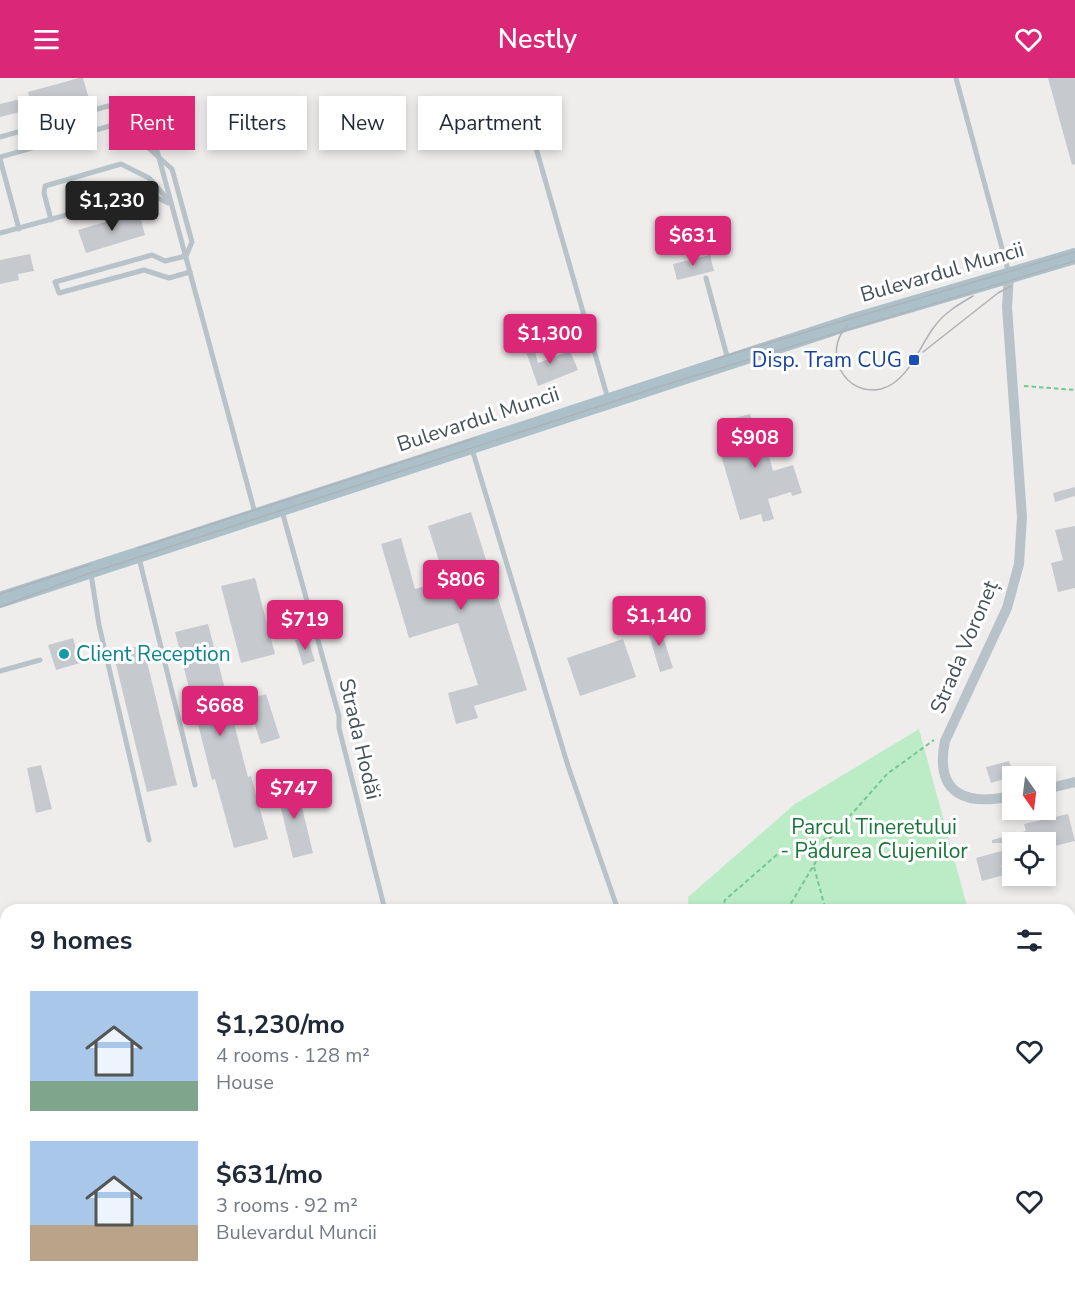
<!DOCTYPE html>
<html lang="en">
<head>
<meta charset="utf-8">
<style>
	:root { --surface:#fff; --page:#f6f6f7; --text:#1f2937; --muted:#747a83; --accent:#db2777 }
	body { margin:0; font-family:"Nunito Sans",sans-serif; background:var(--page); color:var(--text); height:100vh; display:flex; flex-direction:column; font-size:22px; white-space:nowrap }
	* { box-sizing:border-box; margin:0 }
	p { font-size:20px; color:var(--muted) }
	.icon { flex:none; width:33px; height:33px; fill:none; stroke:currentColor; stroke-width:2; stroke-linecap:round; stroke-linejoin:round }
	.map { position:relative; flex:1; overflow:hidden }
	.drawer { position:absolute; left:0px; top:826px; width:1076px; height:386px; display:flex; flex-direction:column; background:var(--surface); border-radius:18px 18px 0 0; box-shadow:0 3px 9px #0003 }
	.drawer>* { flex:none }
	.top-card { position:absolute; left:18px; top:18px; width:600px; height:54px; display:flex; gap:12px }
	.needle { width:39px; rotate:166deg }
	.tools { position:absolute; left:1002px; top:688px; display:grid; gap:12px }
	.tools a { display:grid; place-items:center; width:54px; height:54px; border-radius:0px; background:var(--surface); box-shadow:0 3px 9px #0003; font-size:30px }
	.price { position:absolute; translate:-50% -51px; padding:0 14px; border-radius:6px; background:var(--accent); color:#fff; font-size:20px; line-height:39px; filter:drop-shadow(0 2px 3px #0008) }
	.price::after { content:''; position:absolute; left:50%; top:36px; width:18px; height:14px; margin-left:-9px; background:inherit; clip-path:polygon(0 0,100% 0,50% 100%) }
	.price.active { background:#222; color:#fff }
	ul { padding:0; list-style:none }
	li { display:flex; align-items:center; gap:18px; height:150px; padding:0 30px }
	li span { display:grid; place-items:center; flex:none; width:168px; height:120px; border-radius:0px; color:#555 }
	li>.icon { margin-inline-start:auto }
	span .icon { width:72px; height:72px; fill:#fffc; stroke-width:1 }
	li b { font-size:26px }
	h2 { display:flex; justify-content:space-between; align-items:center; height:72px; padding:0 30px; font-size:26px }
	.chip { padding:0 21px; border-radius:0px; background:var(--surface); box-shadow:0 3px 9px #0003; font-size:21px; line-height:54px }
	.chip.active { background:var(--accent); color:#fff }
	header { display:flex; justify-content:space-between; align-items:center; height:78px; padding:0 30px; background:var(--accent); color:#fff; font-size:27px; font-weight:600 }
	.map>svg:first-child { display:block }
	.green { fill:#bbecc6 }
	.building { fill:#c6cacf }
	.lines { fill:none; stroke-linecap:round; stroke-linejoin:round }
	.path { stroke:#75c791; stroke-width:2; stroke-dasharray:4.5 3; stroke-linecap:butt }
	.lane { stroke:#b7c3c8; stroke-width:5 }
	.street { stroke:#b7c3c8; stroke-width:10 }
	.primary { stroke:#acc0ca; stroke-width:16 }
	.tram { stroke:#aeb2b6; stroke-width:1.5 }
	.transit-dot { fill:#1a4fb4; stroke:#fff; stroke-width:2 }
	.culture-dot { fill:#0f9aa8; stroke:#fff; stroke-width:2 }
	.labels { text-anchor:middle; stroke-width:6; stroke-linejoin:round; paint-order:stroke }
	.street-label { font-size:21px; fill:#455258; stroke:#fff }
	.transit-label { font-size:21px; fill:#164399; stroke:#fff; text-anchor:end }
	.culture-label { font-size:21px; fill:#0d838f; stroke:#fff; text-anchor:start }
	.park-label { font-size:21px; fill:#1a7539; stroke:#fff }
</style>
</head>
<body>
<header><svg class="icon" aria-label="menu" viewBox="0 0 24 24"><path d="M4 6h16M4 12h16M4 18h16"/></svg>Nestly<svg class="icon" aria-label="heart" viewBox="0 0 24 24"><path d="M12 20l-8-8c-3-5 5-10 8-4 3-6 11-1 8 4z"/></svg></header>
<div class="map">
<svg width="1075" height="1211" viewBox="0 0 1075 1211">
	<rect width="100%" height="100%" fill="#efecec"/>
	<!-- green -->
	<g class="green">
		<path d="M919,651L968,832H689L688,819L795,726Z"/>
		<path d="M0,1085L6,1087V1206H1070V1086L1075,1098V1211H0Z"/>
	</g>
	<!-- building -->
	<g class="building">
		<path d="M79,0H83L89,21L34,37L32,31L0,39V26L29,19L28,14Z"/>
		<path d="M1048,0H1075V86L1072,87Z"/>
		<path d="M139,134L145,157L86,175L78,152Z"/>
		<path d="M30,176L34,193L18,196L19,202L0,206V182Z"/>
		<path d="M710,177L714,193L677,202L673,186Z"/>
		<path d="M532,262L538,285L570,273L578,292L538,308L523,265Z"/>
		<path d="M750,336L753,345L764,341L771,362L765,364L773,393L793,387L802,415L792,418L791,414L768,421L774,441L763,444L761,436L740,442L721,377L732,373L724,343Z"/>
		<path d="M1075,409V418L1055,424L1053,415Z"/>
		<path d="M471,434L527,612L474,628L478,640L456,646L448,615L478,607L458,545L409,560L381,466L401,460L415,511L445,502L428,448Z"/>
		<path d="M1075,448V510L1058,514L1051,485L1063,482L1055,452Z"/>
		<path d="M255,500L275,576L241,585L221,508Z"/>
		<path d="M658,543L673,590L660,594L646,547Z"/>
		<path d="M208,546L248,699L251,698L268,761L234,770L215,701L212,702L175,554Z"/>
		<path d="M307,559L315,583L303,587L295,562Z"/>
		<path d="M73,560L80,585L56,592L48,567Z"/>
		<path d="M623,561L636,599L580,618L567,580Z"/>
		<path d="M143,567L177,707L147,714L113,574Z"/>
		<path d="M266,616L280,660L261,666L247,622Z"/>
		<path d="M1009,683L1014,698L991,705L986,689Z"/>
		<path d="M41,687L52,731L36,735L27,690Z"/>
		<path d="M296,705L313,775L293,780L276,710Z"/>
		<path d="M1068,736L1075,763L1046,770V765H992V762L1026,753L1024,746Z"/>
		<path d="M1012,770V784L1001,787L1004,797L982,803L976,780Z"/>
	</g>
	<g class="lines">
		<!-- path -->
		<g class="path">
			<path d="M1024,308L1075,312"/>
			<path d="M814,789L824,826L822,832"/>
			<path d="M722,832L725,822L780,774L830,760"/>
			<path d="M787,832L830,760L865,721L887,696L934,662"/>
			<path d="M0,1175L6,1173"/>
			<path d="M759,1206L760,1211"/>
			<path d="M407,1211L411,1206"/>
			<path d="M672,1211L681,1206"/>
		</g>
		<!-- lane -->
		<g class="lane">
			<path d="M956,0L1009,196"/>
			<path d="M120,45L172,91L192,164L186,178"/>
			<path d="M532,56L608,321"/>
			<path d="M0,59L108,28L138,40L147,45L152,54L255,435"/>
			<path d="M0,79L138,40"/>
			<path d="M0,81L19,151"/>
			<path d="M51,142L44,115L45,108L121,86L149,100L171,125"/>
			<path d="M0,155L148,115L168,125"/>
			<path d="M186,178L165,183L152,177L55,204L59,215L144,192L169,200L190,194"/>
			<path d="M706,200L728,282"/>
			<path d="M472,371L568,688L618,832"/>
			<path d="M282,433L339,638V650L385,832"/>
			<path d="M139,480L195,707"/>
			<path d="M91,496L99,547L149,762"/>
			<path d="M0,593L40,582"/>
		</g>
		<!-- street -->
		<g class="street">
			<path d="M1009,197L1007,229L1022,439L1019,486L1007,530L945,663C934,717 967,728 1012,718"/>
			<path d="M1046,711L1075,704"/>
			<path d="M1070,867L1075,866"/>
		</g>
		<!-- primary -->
		<path class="primary" d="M0,522L851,244L1075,178"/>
		<!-- tram -->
		<g class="tram">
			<path d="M847,248C822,274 844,319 881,311C908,304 919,269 934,249C944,235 959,226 973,218"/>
			<path d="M923,274L998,215L1011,208"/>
			<path d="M715,281L1075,174"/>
			<path d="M139,470L476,360"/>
			<path d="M0,516L91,486"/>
			<path d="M0,529L90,495L658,309L1075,183"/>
		</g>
	</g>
	<!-- markers -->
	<rect class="transit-dot" x="908" y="276" width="12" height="12" rx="3"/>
	<circle class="culture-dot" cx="64" cy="576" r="6"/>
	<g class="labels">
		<!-- street labels -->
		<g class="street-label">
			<text transform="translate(942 194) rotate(-16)" y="7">Bulevardul Muncii</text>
			<text transform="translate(478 341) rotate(-18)" y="7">Bulevardul Muncii</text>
			<text transform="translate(964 569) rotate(-67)" y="7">Strada Voroneț</text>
			<text transform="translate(360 661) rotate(77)" y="7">Strada Hodăi</text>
		</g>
		<!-- transit labels -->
		<g class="transit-label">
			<text x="902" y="289">Disp. Tram CUG</text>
		</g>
		<!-- culture labels -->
		<g class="culture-label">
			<text x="76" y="583">Client Reception</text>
		</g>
		<!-- park labels -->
		<g class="park-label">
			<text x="874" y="756">Parcul Tineretului<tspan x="874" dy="24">- Pădurea Clujenilor</tspan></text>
		</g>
	</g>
</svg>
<div class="tools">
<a><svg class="needle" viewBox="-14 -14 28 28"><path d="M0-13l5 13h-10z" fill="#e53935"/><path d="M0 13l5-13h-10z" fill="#747a83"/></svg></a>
<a><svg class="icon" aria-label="locate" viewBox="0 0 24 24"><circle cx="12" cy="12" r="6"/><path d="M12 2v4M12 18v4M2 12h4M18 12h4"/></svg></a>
</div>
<b class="price active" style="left:112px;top:154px">$1,230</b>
<b class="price" style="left:693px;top:189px">$631</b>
<b class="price" style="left:550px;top:287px">$1,300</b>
<b class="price" style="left:755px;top:391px">$908</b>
<b class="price" style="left:461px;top:533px">$806</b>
<b class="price" style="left:659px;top:569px">$1,140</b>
<b class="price" style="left:305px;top:573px">$719</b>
<b class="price" style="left:220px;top:659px">$668</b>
<b class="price" style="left:294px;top:742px">$747</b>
<div class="top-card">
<a class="chip">Buy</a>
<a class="chip active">Rent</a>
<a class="chip">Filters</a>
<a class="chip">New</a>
<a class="chip">Apartment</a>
</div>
<section class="drawer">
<h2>9 homes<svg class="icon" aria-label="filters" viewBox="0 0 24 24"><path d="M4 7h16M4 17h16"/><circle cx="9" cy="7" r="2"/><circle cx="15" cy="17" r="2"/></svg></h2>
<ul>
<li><span style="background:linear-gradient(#a9c7e8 75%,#7fa58c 0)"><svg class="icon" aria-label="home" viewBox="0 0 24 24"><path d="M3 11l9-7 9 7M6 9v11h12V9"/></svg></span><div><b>$1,230/mo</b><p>4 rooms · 128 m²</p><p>House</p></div><svg class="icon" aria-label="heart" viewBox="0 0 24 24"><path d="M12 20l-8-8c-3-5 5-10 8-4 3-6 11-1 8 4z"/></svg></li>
<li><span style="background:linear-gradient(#a9c7e8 70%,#b9a48a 0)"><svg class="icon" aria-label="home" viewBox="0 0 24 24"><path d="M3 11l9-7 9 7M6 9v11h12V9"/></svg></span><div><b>$631/mo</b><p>3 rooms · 92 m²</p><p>Bulevardul Muncii</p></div><svg class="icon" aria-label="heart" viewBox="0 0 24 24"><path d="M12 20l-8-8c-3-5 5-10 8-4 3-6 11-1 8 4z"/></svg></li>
</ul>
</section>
</div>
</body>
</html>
